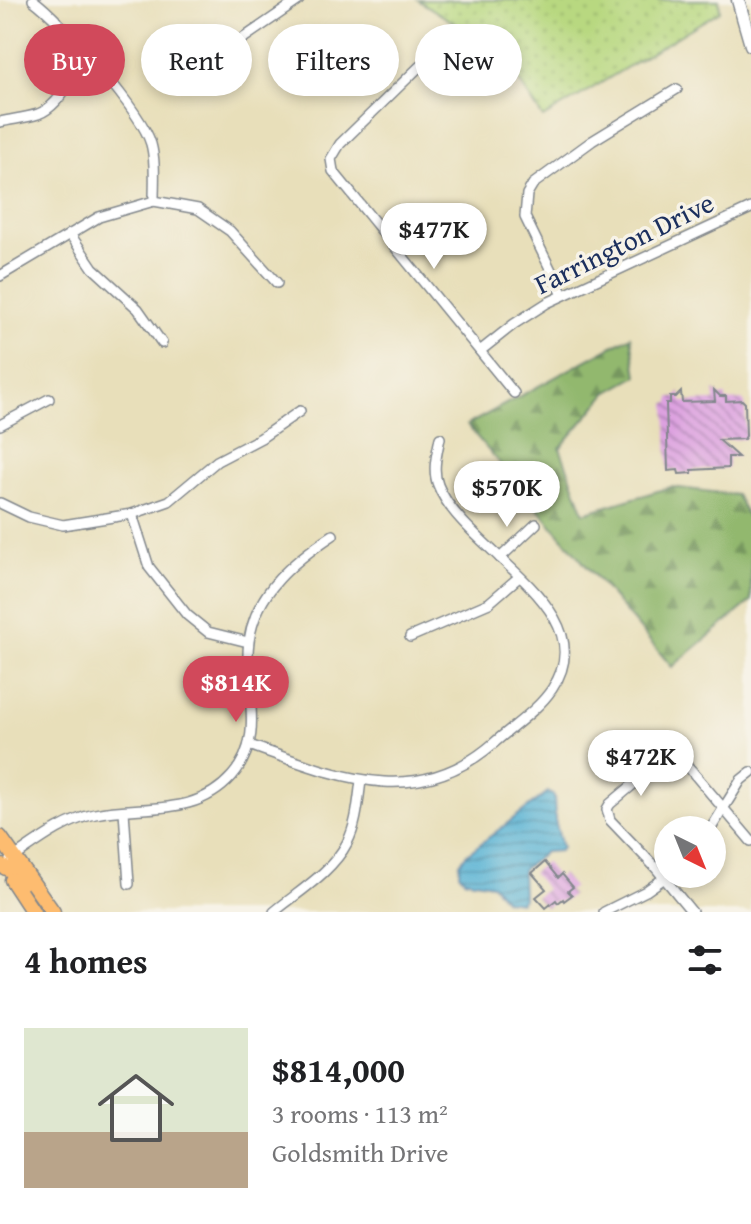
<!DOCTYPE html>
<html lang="en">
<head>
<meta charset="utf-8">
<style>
	:root { --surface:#fff; --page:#f2f2f2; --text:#202124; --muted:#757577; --accent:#d1495b }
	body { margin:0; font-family:"Gentium Book Plus",serif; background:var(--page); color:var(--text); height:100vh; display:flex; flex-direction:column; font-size:30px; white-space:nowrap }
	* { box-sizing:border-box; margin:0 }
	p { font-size:26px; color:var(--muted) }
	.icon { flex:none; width:44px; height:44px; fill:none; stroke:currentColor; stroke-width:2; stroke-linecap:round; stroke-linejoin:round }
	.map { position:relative; height:912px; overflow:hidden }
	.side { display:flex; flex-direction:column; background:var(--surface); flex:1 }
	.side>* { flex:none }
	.guide { position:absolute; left:24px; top:24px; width:704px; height:72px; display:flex; gap:16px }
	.needle { width:52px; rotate:137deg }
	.controls { position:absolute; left:654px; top:816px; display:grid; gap:16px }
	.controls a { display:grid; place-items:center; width:72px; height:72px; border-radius:50%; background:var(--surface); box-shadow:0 4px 12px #0003; font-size:40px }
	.price { position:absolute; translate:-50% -68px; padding:0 18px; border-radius:28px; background:#fff; color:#222; font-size:26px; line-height:52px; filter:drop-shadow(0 2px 4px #0008) }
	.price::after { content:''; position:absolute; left:50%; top:48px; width:24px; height:18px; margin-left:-12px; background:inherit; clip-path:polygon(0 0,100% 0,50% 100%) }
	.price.active { background:var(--accent); color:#fff }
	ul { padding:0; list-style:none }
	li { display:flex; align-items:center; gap:24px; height:200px; padding:0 24px }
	li span { display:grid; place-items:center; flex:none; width:224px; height:160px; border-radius:0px; color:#555 }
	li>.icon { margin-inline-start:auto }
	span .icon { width:96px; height:96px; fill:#fffc; stroke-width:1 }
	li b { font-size:34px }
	h2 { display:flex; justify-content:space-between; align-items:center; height:96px; padding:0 24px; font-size:34px }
	.chip { padding:0 28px; border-radius:36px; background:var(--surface); box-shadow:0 4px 12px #0003; font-size:28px; line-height:72px }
	.chip.active { background:var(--accent); color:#fff }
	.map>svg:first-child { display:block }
	.forest { fill:url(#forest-firs); stroke:#567466; stroke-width:2 }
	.park { fill:url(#park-dots); stroke:#6a846f; stroke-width:2 }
	.water { fill:url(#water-rules); stroke:#387099; stroke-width:2 }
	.building { fill:url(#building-back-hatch) }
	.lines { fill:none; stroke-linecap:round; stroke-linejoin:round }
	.minor-casing { stroke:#82878c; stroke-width:12 }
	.tertiary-casing { stroke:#82878c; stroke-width:15 }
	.primary-casing { stroke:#82878c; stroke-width:17 }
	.minor { stroke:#fff; stroke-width:9 }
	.tertiary { stroke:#fff; stroke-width:12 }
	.primary { stroke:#fdbc70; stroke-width:14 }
	.labels { text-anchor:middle; stroke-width:7; stroke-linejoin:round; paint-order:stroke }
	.street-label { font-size:28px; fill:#1b2f5e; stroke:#f7f3e8 }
</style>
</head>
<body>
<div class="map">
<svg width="751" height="912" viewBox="0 0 751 912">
	<defs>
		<pattern id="forest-firs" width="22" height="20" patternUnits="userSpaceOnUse" patternTransform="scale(2)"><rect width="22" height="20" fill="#92b86e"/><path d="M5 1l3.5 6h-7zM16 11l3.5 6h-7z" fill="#76965e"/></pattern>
		<pattern id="park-dots" width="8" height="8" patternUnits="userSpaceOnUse" patternTransform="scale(2)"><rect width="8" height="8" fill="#b8d880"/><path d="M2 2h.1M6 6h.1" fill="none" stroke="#9eba71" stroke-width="1.8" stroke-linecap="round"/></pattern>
		<pattern id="water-rules" width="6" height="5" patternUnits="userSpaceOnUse" patternTransform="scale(2)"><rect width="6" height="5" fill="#56b2d4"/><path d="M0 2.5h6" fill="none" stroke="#4691af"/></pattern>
		<pattern id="building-back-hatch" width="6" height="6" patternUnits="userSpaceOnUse" patternTransform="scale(2)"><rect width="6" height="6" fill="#dda1e0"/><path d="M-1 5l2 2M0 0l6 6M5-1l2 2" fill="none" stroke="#b284b9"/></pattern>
	</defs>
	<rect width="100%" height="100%" fill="#f7f3e8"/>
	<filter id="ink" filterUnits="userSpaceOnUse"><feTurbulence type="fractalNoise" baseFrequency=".0125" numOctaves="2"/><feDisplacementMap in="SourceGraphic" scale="16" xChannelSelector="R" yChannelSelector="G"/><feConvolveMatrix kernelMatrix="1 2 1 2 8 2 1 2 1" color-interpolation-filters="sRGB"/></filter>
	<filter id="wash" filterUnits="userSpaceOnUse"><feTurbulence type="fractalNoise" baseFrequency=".006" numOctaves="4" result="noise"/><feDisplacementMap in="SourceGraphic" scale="32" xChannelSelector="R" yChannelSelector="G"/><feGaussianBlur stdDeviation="1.8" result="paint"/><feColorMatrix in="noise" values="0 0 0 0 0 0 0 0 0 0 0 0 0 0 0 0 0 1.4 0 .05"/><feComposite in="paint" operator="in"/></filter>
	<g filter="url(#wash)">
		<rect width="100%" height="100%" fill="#e8dfba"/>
		<!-- forest -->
		<path class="forest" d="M631,336L637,376L607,393L560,448L584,513L671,487L736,495L751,523V601L672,667L467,425Z"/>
		<!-- park -->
		<path class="park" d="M418,0H719L720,11L543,118L500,52Z"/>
		<!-- water -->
		<path class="water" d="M548,792L554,796L555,820L562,848L559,851L545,852L522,870L523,898L520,902L505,900L492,884L464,879L459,873L460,863L466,855Z"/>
		<g id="blocks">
			<!-- building -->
			<g class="building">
				<path d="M714,390L720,396H726V401L742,400L745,403L746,436L744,439L719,440L738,457H728V468L692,470V473L679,474L678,470L668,471L666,403H670V397H676L681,392L682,402L715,401Z"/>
				<path d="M545,862L558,878L562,874L573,887L568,891L572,895L564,901L563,899L558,903L556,900L546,908L536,897L546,889L532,873Z"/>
			</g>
		</g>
	</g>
	<g filter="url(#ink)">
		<use href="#blocks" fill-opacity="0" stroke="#82878c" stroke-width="2"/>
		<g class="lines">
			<defs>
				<g id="minor">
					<path d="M33,0C61,20 142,112 151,144C156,162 154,183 154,201"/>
					<path d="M232,46L299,0"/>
					<path d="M420,66L340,144L331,159L333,171L514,393"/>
					<path d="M0,122C12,119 26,118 38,114C62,105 70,75 90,59"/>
					<path d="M70,234L93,268L138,309L162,343"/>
					<path d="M0,276L99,217L154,201L198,209L230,231L277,283"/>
					<path d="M563,295L525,217L527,194L533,184L592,141L677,89"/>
					<path d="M480,351L514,324L547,303L751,208"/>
					<path d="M0,425L49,399"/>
					<path d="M0,503L29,517L63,525L132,514L169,501L217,461L261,438L300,411"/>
					<path d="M132,514L149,567L187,615L208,632L248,642"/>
					<path d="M500,558L536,524"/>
					<path d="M410,637L489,603L519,577"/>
					<path d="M249,745C335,775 415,812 494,743C513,726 538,710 552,689C607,608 463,551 438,485C432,470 437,453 440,438"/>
					<path d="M124,811L129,884"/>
					<path d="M710,830L741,780L751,772"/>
					<path d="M10,860C37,842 63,821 95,814C144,804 195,818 232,776C268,735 242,688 249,641C256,591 294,561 333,535"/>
					<path d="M274,912C298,892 332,872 347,843C357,824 358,802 361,781"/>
					<path d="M604,912L646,891L670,874"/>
					<path d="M692,912L655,867L610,820L607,809L610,804L662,760L674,756L685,763L751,841"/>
				</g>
				<path id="tertiary" d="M738,0L751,45"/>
				<g id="primary">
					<path d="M0,837L53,912"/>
					<path d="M2,866L12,871L21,884"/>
					<path d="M12,880L33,912"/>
				</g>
			</defs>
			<!-- minor casing -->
			<use href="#minor" class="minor-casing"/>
			<!-- tertiary casing -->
			<use href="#tertiary" class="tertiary-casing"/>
			<!-- primary casing -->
			<use href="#primary" class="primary-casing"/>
			<!-- minor -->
			<use href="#minor" class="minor"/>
			<!-- tertiary -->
			<use href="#tertiary" class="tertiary"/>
			<!-- primary -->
			<use href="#primary" class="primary"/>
		</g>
	</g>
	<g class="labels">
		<!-- street labels -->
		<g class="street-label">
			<text transform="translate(624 243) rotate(-26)" y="10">Farrington Drive</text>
		</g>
	</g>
</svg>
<div class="controls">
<a><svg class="needle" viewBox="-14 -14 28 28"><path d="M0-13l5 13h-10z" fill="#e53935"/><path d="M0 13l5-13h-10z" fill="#757577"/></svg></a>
</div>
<b class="price" style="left:434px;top:271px">$477K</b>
<b class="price" style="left:507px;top:529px">$570K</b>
<b class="price active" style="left:236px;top:724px">$814K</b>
<b class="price" style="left:641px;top:798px">$472K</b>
<div class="guide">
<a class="chip active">Buy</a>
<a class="chip">Rent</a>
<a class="chip">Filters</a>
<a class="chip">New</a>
</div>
</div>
<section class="side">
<h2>4 homes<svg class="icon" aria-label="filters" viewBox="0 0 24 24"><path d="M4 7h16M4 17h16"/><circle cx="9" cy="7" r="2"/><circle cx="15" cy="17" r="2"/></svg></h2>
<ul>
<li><span style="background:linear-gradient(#dfe7d0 65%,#b9a48a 0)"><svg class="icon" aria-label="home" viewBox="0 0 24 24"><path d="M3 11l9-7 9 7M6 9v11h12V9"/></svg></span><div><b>$814,000</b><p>3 rooms · 113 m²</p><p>Goldsmith Drive</p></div></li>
</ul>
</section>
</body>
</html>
